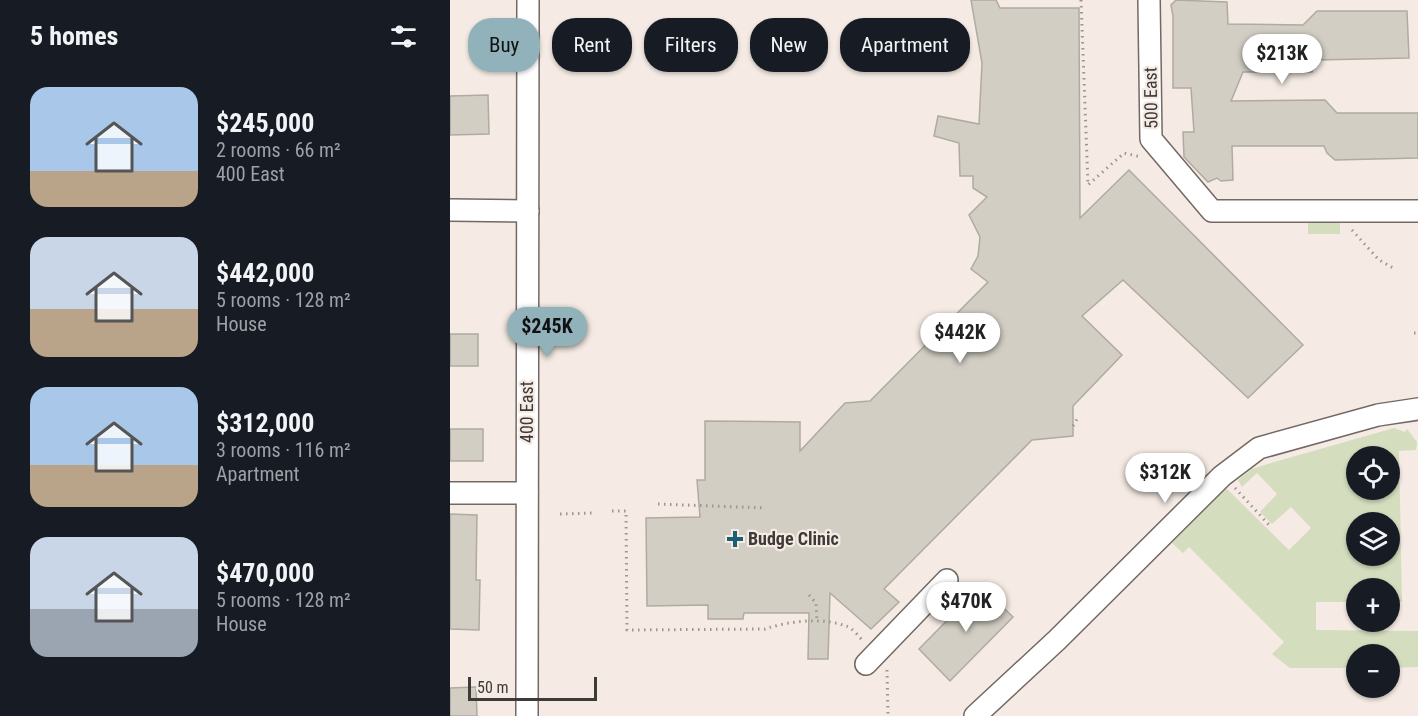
<!DOCTYPE html>
<html lang="en">
<head>
<meta charset="utf-8">
<style>
	:root { --surface:#171b24; --page:#20242c; --text:#f1f3f6; --muted:#9ea1a6; --accent:#91b1bb }
	body { margin:0; font-family:"Roboto Condensed",sans-serif; background:var(--page); color:var(--text); height:100vh; display:flex; flex-direction:column; font-size:22px; white-space:nowrap }
	* { box-sizing:border-box; margin:0 }
	p { font-size:20px; color:var(--muted) }
	.icon { flex:none; width:33px; height:33px; fill:none; stroke:currentColor; stroke-width:2; stroke-linecap:round; stroke-linejoin:round }
	.map { position:relative; flex:1; overflow:hidden }
	.side { display:flex; flex-direction:column; background:var(--surface); width:450px }
	.side>* { flex:none }
	.top-card { position:absolute; left:18px; top:18px; width:570px; height:54px; display:flex; gap:12px }
	.tools { position:absolute; left:896px; top:446px; display:grid; gap:12px }
	.tools a { display:grid; place-items:center; width:54px; height:54px; border-radius:50%; background:var(--surface); box-shadow:0 2px 4px #0004; font-size:30px }
	.scale { position:absolute; left:18px; bottom:15px; width:129px; box-sizing:border-box; padding-left:6px; border:3px solid #3e3a37; border-top:0; font-size:16px; line-height:21px; white-space:nowrap; color:#3e3a37; -webkit-text-stroke:4px #f5ebe4; paint-order:stroke }
	.price { position:absolute; translate:-50% -51px; padding:0 14px; border-radius:21px; background:#fff; color:#222; font-size:20px; line-height:39px; filter:drop-shadow(0 2px 3px #0008) }
	.price::after { content:''; position:absolute; left:50%; top:36px; width:18px; height:14px; margin-left:-9px; background:inherit; clip-path:polygon(0 0,100% 0,50% 100%) }
	.price.on { background:var(--accent); color:#111 }
	ul { padding:0; list-style:none }
	li { display:flex; align-items:center; gap:18px; height:150px; padding:0 30px }
	li span { display:grid; place-items:center; flex:none; width:168px; height:120px; border-radius:18px; color:#555 }
	li>.icon { margin-inline-start:auto }
	span .icon { width:72px; height:72px; fill:#fffc; stroke-width:1 }
	li b { font-size:26px }
	h2 { display:flex; justify-content:space-between; align-items:center; height:72px; padding:0 30px; font-size:26px }
	.chip { padding:0 21px; border-radius:24px; background:var(--surface); box-shadow:0 2px 4px #0004; font-size:21px; line-height:54px }
	.chip.on { background:var(--accent); color:#111 }
	main { display:flex; flex:1; min-height:0 }
	.map>svg:first-child { display:block }
	.green { fill:#d4ddbe; fill-rule:evenodd }
	.building { fill:#d2cec4; stroke:#afaba2; stroke-width:1.5 }
	.lines { fill:none; stroke-linecap:round; stroke-linejoin:round }
	.minor-casing { stroke:#726964; stroke-width:24 }
	.path { stroke:#9c9590; stroke-width:3; stroke-dasharray:1.5 4.5; stroke-linecap:butt }
	.minor { stroke:#fff; stroke-width:21 }
	.poi-dot { fill:#1c6173; stroke:#f5ebe4; stroke-width:2 }
	.labels { text-anchor:middle; stroke-width:4.5; stroke-linejoin:round; paint-order:stroke }
	.street-label { font-size:18px; fill:#3e3a37; stroke:#f5ebe4 }
	.poi-label { font-size:18px; font-weight:bold; fill:#3e3a37; stroke:#f5ebe4; text-anchor:start }
</style>
</head>
<body>
<main>
<section class="side">
<h2>5 homes<svg class="icon" aria-label="filters" viewBox="0 0 24 24"><path d="M4 7h16M4 17h16"/><circle cx="9" cy="7" r="2"/><circle cx="15" cy="17" r="2"/></svg></h2>
<ul>
<li><span style="background:linear-gradient(#a9c7e8 70%,#b9a48a 0)"><svg class="icon" aria-label="home" viewBox="0 0 24 24"><path d="M3 11l9-7 9 7M6 9v11h12V9"/></svg></span><div><b>$245,000</b><p>2 rooms · 66 m²</p><p>400 East</p></div></li>
<li><span style="background:linear-gradient(#c9d6e8 60%,#b9a48a 0)"><svg class="icon" aria-label="home" viewBox="0 0 24 24"><path d="M3 11l9-7 9 7M6 9v11h12V9"/></svg></span><div><b>$442,000</b><p>5 rooms · 128 m²</p><p>House</p></div></li>
<li><span style="background:linear-gradient(#a9c7e8 65%,#b9a48a 0)"><svg class="icon" aria-label="home" viewBox="0 0 24 24"><path d="M3 11l9-7 9 7M6 9v11h12V9"/></svg></span><div><b>$312,000</b><p>3 rooms · 116 m²</p><p>Apartment</p></div></li>
<li><span style="background:linear-gradient(#c9d6e8 60%,#9aa5b1 0)"><svg class="icon" aria-label="home" viewBox="0 0 24 24"><path d="M3 11l9-7 9 7M6 9v11h12V9"/></svg></span><div><b>$470,000</b><p>5 rooms · 128 m²</p><p>House</p></div></li>
</ul>
</section>
<div class="map">
<svg width="968" height="716" viewBox="0 0 968 716">
	<rect width="100%" height="100%" fill="#f5ebe4"/>
	<!-- green -->
	<g class="green">
		<rect x="858" y="219" width="32" height="15"/>
		<path d="M944,428L955,432L957,429L967,442L966,450L949,451L952,602H939V588H906V602H866V630L968,631V667L939,668V654H906V668H840L822,654L834,642L739,547L733,553L722,543L776,488L839,550L861,528L841,507L822,524L810,512L827,494L807,473L792,487L788,480L802,469L821,463ZM906,456H939V489H906ZM906,522H939V555H906Z"/>
	</g>
	<!-- building -->
	<g class="building">
		<path d="M521,0H546L550,8H629L630,218L679,170L853,345L798,398L673,280L632,316L672,355L623,406V436L582,440L434,589L449,602L421,629L380,593L378,659H358L359,613H294L293,619H258V605L197,606L196,518L250,517L247,480H255V421L350,422V451L395,403L420,401L538,282L521,269L528,256L530,237L519,215L537,197L523,188V176H510L509,143L484,136L488,116L529,124L532,63Z"/>
		<path d="M726,0L777,2L778,24L853,25L867,11H957L959,58L866,60L862,72H793L781,101L875,100L887,113H968V158L885,160L877,153L874,146H782L783,180L771,181L767,178L758,182L734,157L733,132H744L741,88H723V16L721,5Z"/>
		<path d="M38,95L39,134L0,135V96Z"/>
		<rect x="0" y="334" width="28" height="32"/>
		<rect x="0" y="429" width="33" height="32"/>
		<path d="M0,514L27,515L26,580H30L29,630L0,629Z"/>
		<path d="M531,586L563,617L500,681L469,649Z"/>
		<path d="M26,687L27,716H0V688Z"/>
	</g>
	<g class="lines">
		<defs>
			<g id="minor">
				<path d="M699,0L701,139L762,211H968"/>
				<path d="M0,210L78,211"/>
				<path d="M0,493H77"/>
				<path d="M416,664L497,580"/>
				<path d="M77,716L78,0"/>
				<path d="M525,716L607,640L772,476L809,448L928,415L968,409"/>
			</g>
		</defs>
		<!-- minor casing -->
		<use href="#minor" class="minor-casing"/>
		<!-- path -->
		<g class="path">
			<path d="M631,0L638,185L674,153L691,157"/>
			<path d="M902,230L929,260L945,269"/>
			<path d="M964,333H968"/>
			<path d="M623,426L627,419"/>
			<path d="M785,488L820,526"/>
			<path d="M208,504L316,508"/>
			<path d="M162,511H176L177,630L315,629C339,621 372,617 396,626C403,628 409,637 414,642"/>
			<path d="M110,514L143,513"/>
			<path d="M359,595L366,603L367,622"/>
			<path d="M437,670L438,716"/>
		</g>
		<!-- minor -->
		<use href="#minor" class="minor"/>
	</g>
	<!-- markers -->
	<path class="poi-dot" d="M282 530h6v6h6v6h-6v6h-6v-6h-6v-6h6z"/>
	<g class="labels">
		<!-- street labels -->
		<g class="street-label">
			<text transform="translate(701 98) rotate(-91)" y="6">500 East</text>
			<text transform="translate(77 412) rotate(-90)" y="6">400 East</text>
		</g>
		<!-- poi labels -->
		<g class="poi-label">
			<text x="298" y="545">Budge Clinic</text>
		</g>
	</g>
</svg>
<div class="tools">
<a><svg class="icon" aria-label="locate" viewBox="0 0 24 24"><circle cx="12" cy="12" r="6"/><path d="M12 2v4M12 18v4M2 12h4M18 12h4"/></svg></a>
<a><svg class="icon" aria-label="layers" viewBox="0 0 24 24"><path d="M12 4l9 5-9 5-9-5zM3 14l9 5 9-5"/></svg></a>
<a>+</a>
<a>−</a>
</div>
<div class="scale">50 m</div>
<b class="price" style="left:832px;top:85px">$213K</b>
<b class="price on" style="left:97px;top:358px">$245K</b>
<b class="price" style="left:510px;top:364px">$442K</b>
<b class="price" style="left:715px;top:504px">$312K</b>
<b class="price" style="left:516px;top:633px">$470K</b>
<div class="top-card">
<a class="chip on">Buy</a>
<a class="chip">Rent</a>
<a class="chip">Filters</a>
<a class="chip">New</a>
<a class="chip">Apartment</a>
</div>
</div>
</main>
</body>
</html>
